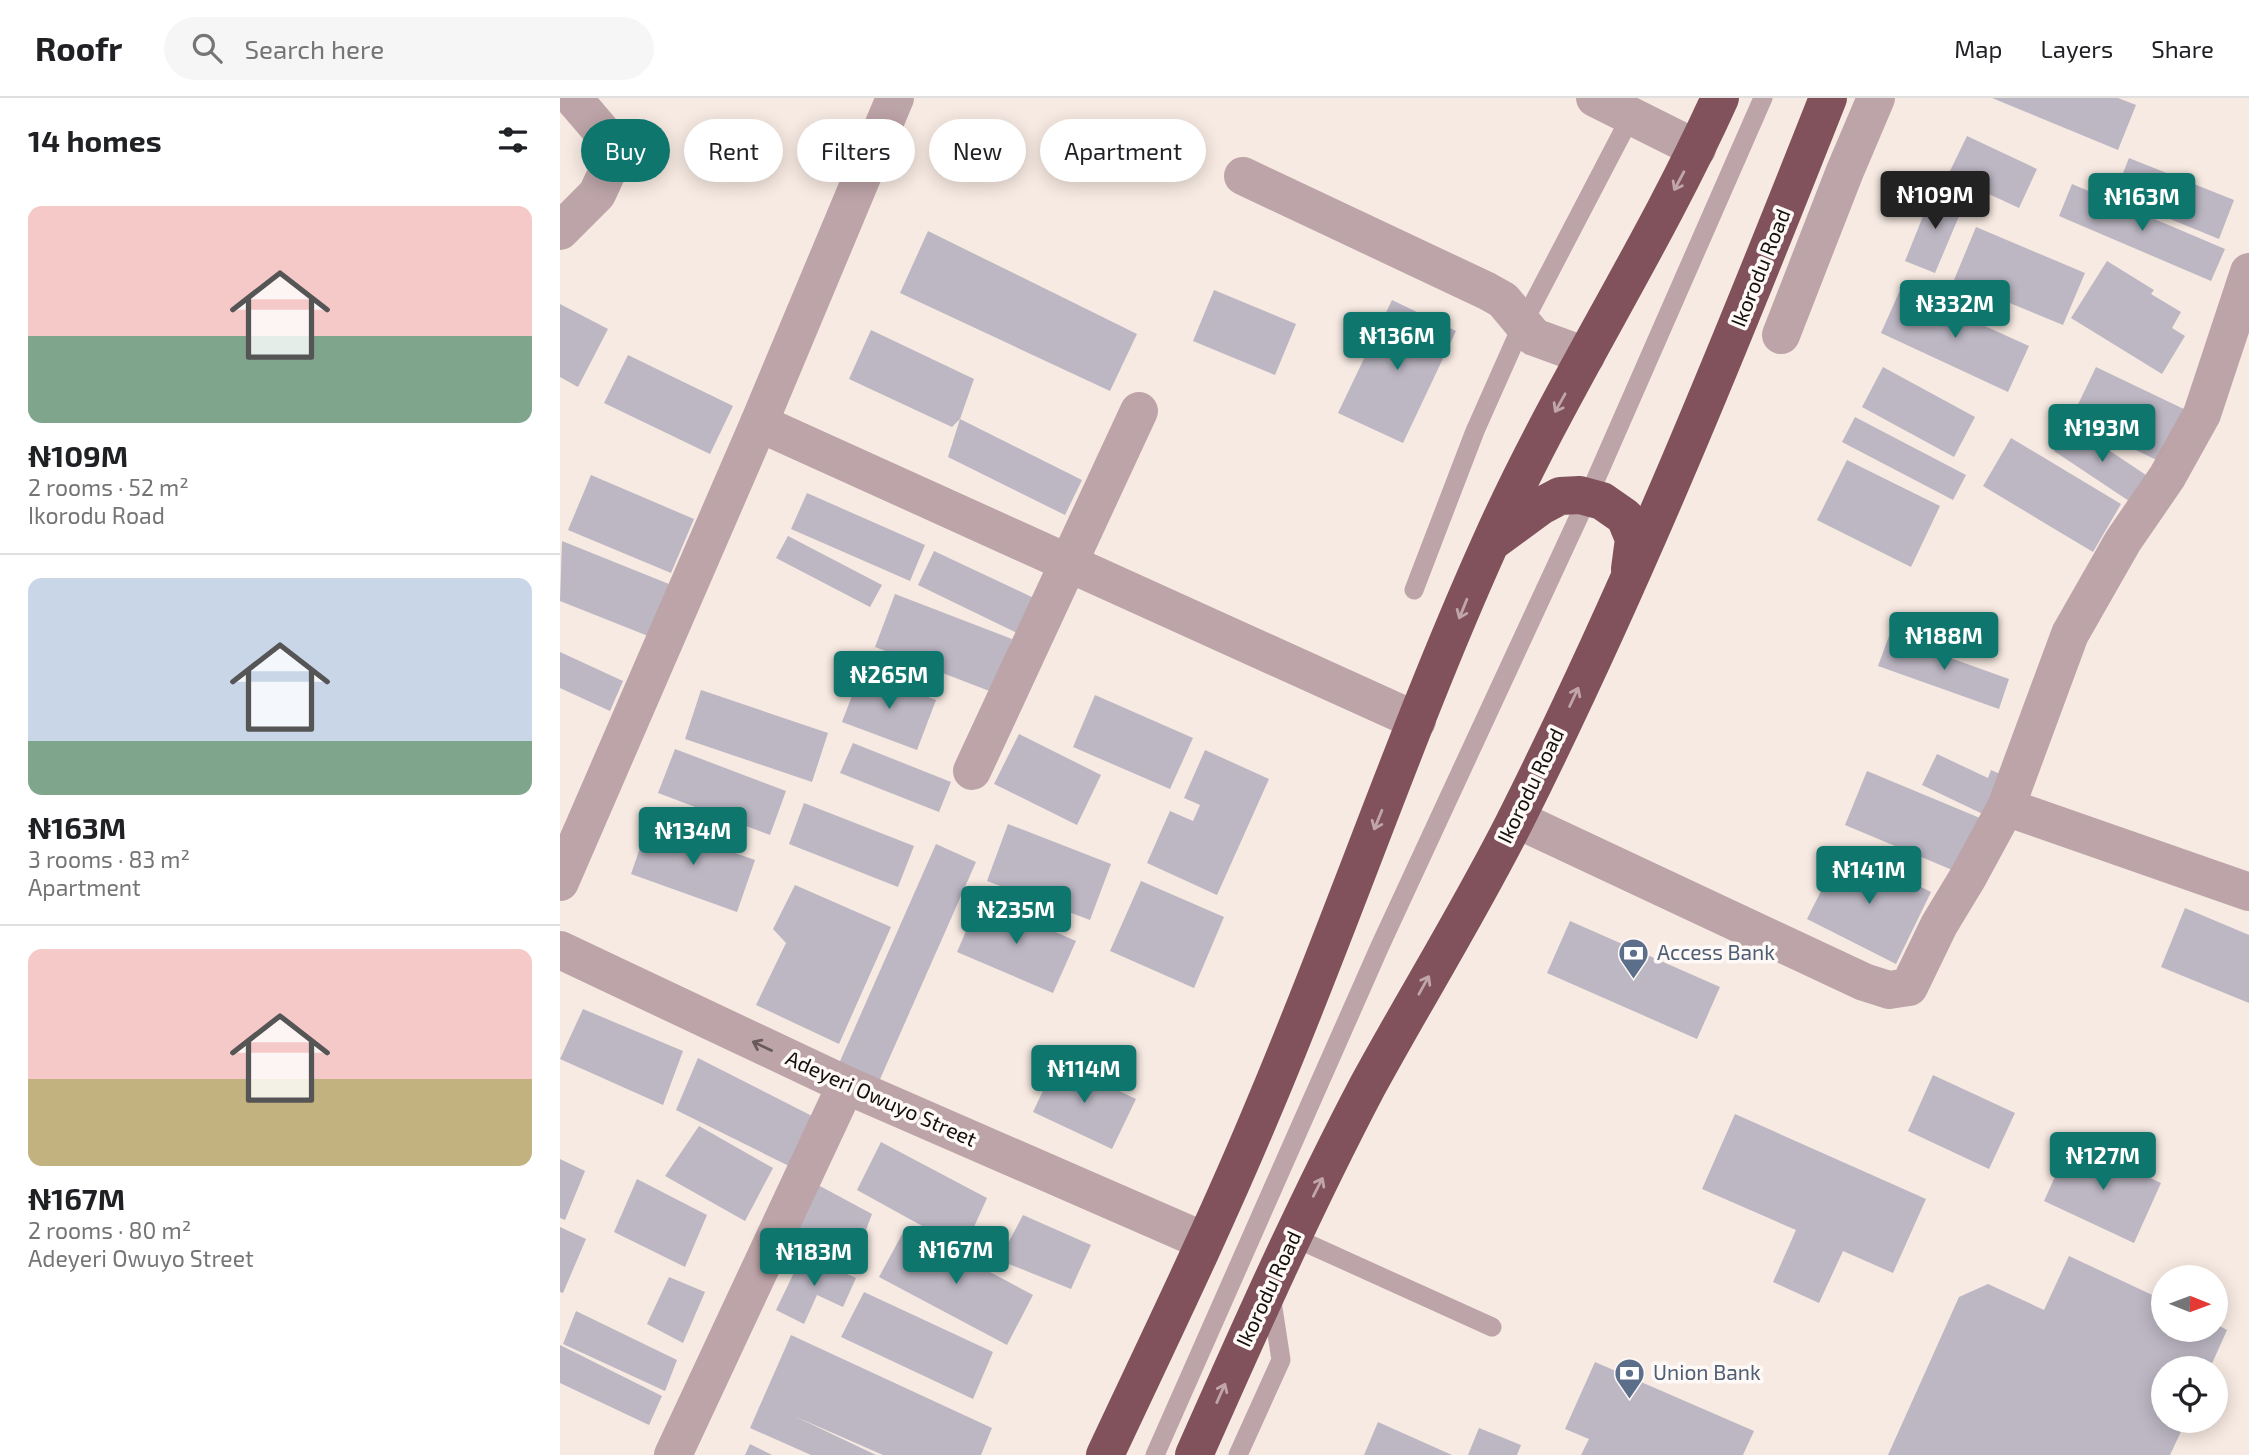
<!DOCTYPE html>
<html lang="en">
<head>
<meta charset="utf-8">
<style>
	:root { --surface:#fff; --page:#f6f6f6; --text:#202124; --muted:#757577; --line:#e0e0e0; --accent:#0f766e }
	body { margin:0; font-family:"Exo 2",sans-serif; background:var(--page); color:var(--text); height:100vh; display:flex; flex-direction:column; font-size:26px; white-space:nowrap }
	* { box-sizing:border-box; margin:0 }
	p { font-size:23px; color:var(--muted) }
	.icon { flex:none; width:38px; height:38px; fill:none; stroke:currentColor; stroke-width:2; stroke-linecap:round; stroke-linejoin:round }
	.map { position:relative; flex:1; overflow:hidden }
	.panel { display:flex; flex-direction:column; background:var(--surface); width:560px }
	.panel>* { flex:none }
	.hud { position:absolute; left:21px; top:21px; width:665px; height:63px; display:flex; gap:14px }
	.needle { width:46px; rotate:91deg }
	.tools { position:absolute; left:1591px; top:1167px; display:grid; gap:14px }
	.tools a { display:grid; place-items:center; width:77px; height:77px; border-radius:50%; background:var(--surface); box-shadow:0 4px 18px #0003; font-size:35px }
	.price { position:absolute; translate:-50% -60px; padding:0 16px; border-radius:7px; background:var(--accent); color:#fff; font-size:23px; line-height:46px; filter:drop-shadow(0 2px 4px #0008) }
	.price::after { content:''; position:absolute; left:50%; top:42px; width:21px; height:16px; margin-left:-10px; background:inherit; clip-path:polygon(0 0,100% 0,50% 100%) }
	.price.selected { background:#222; color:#fff }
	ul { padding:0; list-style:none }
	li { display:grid; align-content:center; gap:14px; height:371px; padding:0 28px }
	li+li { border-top:2px solid var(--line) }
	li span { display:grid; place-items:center; height:217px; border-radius:14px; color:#555 }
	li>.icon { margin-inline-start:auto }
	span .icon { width:126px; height:126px; fill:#fffc; stroke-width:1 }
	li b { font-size:30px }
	h2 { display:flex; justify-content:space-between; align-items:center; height:84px; padding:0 28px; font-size:30px }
	.pill { padding:0 24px; border-radius:32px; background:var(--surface); box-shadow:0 4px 18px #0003; font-size:24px; line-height:63px }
	.pill.selected { background:var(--accent); color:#fff }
	header { display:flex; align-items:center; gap:42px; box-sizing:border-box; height:98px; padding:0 35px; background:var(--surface); border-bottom:2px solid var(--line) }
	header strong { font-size:33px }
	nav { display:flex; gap:38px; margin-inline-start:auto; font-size:24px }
	.search { width:490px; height:63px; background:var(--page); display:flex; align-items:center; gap:18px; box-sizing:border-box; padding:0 24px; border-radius:38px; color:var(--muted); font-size:26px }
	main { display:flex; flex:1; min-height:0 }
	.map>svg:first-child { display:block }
	.building { fill:#bcb7c3 }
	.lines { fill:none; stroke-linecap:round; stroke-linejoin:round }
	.lane { stroke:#bda4a8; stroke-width:19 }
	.street { stroke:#bda4a8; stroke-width:38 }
	.highway { stroke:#81525b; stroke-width:38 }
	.oneway { stroke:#c0a6a8 }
	.oneway2 { stroke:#685a5a }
	.labels { text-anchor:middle; stroke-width:7; stroke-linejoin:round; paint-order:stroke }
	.street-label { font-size:21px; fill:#130f0d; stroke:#fef9f6 }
	.service-label { font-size:21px; fill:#4e5e75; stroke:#fef9f6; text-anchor:start }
</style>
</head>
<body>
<header>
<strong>Roofr</strong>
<div class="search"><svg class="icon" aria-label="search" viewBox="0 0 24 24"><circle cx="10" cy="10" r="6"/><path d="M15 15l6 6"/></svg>Search here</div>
<nav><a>Map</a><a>Layers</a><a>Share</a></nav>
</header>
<main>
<section class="panel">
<h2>14 homes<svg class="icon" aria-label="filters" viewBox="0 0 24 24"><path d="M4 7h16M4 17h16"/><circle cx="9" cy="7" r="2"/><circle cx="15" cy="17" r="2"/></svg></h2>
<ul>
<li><span style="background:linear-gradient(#f6c9c9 60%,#7fa58c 0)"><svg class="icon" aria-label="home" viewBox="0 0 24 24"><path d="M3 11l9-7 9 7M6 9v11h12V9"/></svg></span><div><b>₦109M</b><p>2 rooms · 52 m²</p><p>Ikorodu Road</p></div></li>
<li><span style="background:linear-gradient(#c9d6e8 75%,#7fa58c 0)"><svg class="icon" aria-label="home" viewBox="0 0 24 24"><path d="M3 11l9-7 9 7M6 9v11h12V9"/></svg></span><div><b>₦163M</b><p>3 rooms · 83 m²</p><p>Apartment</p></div></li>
<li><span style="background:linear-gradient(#f6c9c9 60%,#c2b280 0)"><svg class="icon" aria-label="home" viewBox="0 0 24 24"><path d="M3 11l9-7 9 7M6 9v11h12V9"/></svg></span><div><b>₦167M</b><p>2 rooms · 80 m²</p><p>Adeyeri Owuyo Street</p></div></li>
</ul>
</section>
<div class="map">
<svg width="1689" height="1357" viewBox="0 0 1689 1357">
	<rect width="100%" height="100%" fill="#f7eae2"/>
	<!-- building -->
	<g class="building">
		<path d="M1432,0H1558L1576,7L1558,52Z"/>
		<path d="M1407,38L1477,71L1459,110L1388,77Z"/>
		<path d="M1569,60L1674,102L1659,141L1554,98Z"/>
		<path d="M1512,86L1665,151L1651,183L1499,118Z"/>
		<path d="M1374,91L1405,104L1375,175L1345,163Z"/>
		<path d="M1416,129L1525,175L1503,227L1394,182Z"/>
		<path d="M368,133L577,236L550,293L340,195Z"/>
		<path d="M1547,163L1594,192L1591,196L1621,214L1612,230L1625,238L1602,276L1511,220Z"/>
		<path d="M1341,190L1469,248L1448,294L1321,235Z"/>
		<path d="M654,192L736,226L715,277L633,243Z"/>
		<path d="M832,202L896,233L843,345L778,315Z"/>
		<path d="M0,206L48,231L18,289L0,279Z"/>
		<path d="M311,232L414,281L400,321L392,329L289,281Z"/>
		<path d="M68,257L173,308L150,356L44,305Z"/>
		<path d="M1323,269L1415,319L1394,359L1302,309Z"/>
		<path d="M1536,269L1630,314L1605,366L1511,321Z"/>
		<path d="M1295,319L1406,377L1393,402L1282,344Z"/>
		<path d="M400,321L522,382L505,417L388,359Z"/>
		<path d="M1511,327L1589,379L1572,405L1494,353Z"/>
		<path d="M1451,340L1561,406L1533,454L1423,388Z"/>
		<path d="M1287,362L1380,408L1351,469L1257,422Z"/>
		<path d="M31,377L134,421L111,475L8,432Z"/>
		<path d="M247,395L365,447L350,483L231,431Z"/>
		<path d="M228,438L322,487L310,509L216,460Z"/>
		<path d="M2,443L109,486L88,538L0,503Z"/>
		<path d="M374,453L476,501L459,536L358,487Z"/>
		<path d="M335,496L452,541L432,594L315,549Z"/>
		<path d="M1329,538L1449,581L1439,611L1318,568Z"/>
		<path d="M0,554L63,583L50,613L0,590Z"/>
		<path d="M301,574L376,602L357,652L282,624Z"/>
		<path d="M141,592L268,635L252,684L125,641Z"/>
		<path d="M535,597L633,640L610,691L513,649Z"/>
		<path d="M459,636L541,677L517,727L434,686Z"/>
		<path d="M293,645L391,684L379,714L280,675Z"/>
		<path d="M115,651L226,693L210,737L98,695Z"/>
		<path d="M645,652L709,681L657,797L587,765L610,713L633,723L640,707L624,700Z"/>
		<path d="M1377,656L1428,680L1431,672L1445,678L1427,718L1362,687Z"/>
		<path d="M1307,673L1420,720L1397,774L1285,727Z"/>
		<path d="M244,705L354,748L338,789L229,746Z"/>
		<path d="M89,724L195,762L177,814L71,776Z"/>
		<path d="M448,726L551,766L530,822L427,783Z"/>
		<path d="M376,746L416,764L317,988L277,970Z"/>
		<path d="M1283,749L1371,794L1336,866L1247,821Z"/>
		<path d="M581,783L664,819L634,890L550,853Z"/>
		<path d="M235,787L331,829L279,946L196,907L226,845L213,831Z"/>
		<path d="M420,801L516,843L493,895L397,854Z"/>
		<path d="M1625,810L1689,837V905L1601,869Z"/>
		<path d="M1010,823L1160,889L1137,941L987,875Z"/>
		<path d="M23,911L123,953L103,1007L0,961Z"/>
		<path d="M138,960L254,1019L231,1069L116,1012Z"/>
		<path d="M497,963L576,1001L552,1051L473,1014Z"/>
		<path d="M1373,977L1455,1015L1429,1071L1348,1033Z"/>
		<path d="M1175,1016L1366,1101L1333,1175L1283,1153L1259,1205L1213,1184L1236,1132L1142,1091Z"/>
		<path d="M139,1028L213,1070L185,1123L105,1078Z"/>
		<path d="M1511,1043L1601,1085L1574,1145L1484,1103Z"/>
		<path d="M321,1044L427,1100L404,1151L297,1092Z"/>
		<path d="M0,1061L25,1073L5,1122L0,1120Z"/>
		<path d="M77,1081L147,1117L125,1169L54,1134Z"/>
		<path d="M258,1087L312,1116L296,1159L237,1132Z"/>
		<path d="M463,1117L531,1147L511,1191L439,1162Z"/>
		<path d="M0,1129L26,1141L3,1195L0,1194Z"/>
		<path d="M346,1129L473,1197L447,1247L319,1179Z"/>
		<path d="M243,1156L296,1180L283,1209L257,1197L244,1226L216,1212Z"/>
		<path d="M1509,1158L1603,1202V1232H1656V1226L1667,1232L1650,1270H1603V1323H1626L1610,1357H1328L1399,1199L1428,1186L1484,1212Z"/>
		<path d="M109,1179L145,1194L123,1245L87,1226Z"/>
		<path d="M304,1194L433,1254L413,1301L281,1239Z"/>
		<path d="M16,1213L117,1262L105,1293L3,1246Z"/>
		<path d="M231,1237L432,1330L421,1357H323L234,1318L316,1357H251L190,1330Z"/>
		<path d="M0,1247L102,1298L89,1327L0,1285Z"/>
		<path d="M1035,1264L1194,1333L1183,1357H1021L1029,1341L1005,1331Z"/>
		<path d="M818,1324L892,1357H804Z"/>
		<path d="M919,1330L961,1347L957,1357H908Z"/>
		<path d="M190,1346L212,1357H185Z"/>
	</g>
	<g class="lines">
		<!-- lane -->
		<g class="lane">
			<path d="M854,492L915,333L962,227L1071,18"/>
			<path d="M733,1139L932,1229"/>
			<path d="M595,1357L820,848L1028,399L1203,0"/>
			<path d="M678,1357L721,1262L711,1197"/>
		</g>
		<!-- street -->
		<g class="street">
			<path d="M1035,0L1137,51"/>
			<path d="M683,78L927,193L943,202L974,239L1026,258"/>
			<path d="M0,133L37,96L51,66L43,35L13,0"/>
			<path d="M1221,237L1285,73L1316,0"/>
			<path d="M199,325L857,623"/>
			<path d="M412,673L579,313"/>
			<path d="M1446,709L1689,794"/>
			<path d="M956,721L1304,884L1329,892L1349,889L1379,827L1408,779L1446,709L1510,536L1563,443L1607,379L1642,316L1689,174"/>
			<path d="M0,784L199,325L335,0"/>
			<path d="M0,852L286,987L644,1143"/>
			<path d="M113,1357L286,987"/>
		</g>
		<!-- highway -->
		<g class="highway">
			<path d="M936,441L981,408L1000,398L1020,397L1042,403L1065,419L1074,441L1070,471"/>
			<path d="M545,1357C598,1244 653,1131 701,1016C781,828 846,633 930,446C998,293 1091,153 1160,0"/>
			<path d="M634,1357C689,1233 744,1109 807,989C856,899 911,811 957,719C1074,485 1172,243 1268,0"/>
		</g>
	</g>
	<!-- one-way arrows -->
	<defs><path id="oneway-shaft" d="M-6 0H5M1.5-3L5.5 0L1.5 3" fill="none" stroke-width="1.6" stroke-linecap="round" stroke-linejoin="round" transform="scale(1.75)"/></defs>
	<g class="oneway">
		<use href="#oneway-shaft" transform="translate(1119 83) rotate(118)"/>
		<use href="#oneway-shaft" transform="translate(1000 305) rotate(119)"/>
		<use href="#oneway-shaft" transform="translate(903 511) rotate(112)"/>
		<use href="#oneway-shaft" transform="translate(1014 599) rotate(-65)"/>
		<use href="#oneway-shaft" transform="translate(818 722) rotate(112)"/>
		<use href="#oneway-shaft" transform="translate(864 887) rotate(-61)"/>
		<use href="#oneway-shaft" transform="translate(758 1089) rotate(-63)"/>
		<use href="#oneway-shaft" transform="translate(661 1295) rotate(-66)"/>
	</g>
	<use class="oneway2" href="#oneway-shaft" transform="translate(202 948) rotate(-155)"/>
	<!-- icons -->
	<defs>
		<symbol id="bank-pin" viewBox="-11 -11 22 30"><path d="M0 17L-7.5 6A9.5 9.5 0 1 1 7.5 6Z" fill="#5c6f8a" stroke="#fef9f6"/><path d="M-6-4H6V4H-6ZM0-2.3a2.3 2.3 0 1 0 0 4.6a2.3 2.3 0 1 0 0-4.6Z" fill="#fff"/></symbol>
	</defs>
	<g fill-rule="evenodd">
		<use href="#bank-pin" x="1056" y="838" width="35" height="47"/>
		<use href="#bank-pin" x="1052" y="1258" width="35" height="47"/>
	</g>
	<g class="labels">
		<!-- street labels -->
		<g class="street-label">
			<text transform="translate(1201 170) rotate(-68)" y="7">Ikorodu Road</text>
			<text transform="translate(971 688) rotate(-64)" y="7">Ikorodu Road</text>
			<text transform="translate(321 1001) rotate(24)" y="7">Adeyeri Owuyo Street</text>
			<text transform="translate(709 1191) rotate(-65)" y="7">Ikorodu Road</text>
		</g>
		<!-- service labels -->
		<g class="service-label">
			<text x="1097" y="862">Access Bank</text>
			<text x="1093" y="1282">Union Bank</text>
		</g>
	</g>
</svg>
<div class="tools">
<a><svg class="needle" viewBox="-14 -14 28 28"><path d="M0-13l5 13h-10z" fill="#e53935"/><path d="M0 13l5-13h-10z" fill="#757577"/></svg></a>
<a><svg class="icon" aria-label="locate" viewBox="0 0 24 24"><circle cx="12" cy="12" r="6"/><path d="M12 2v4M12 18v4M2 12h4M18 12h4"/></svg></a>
</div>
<b class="price selected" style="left:1375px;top:133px">₦109M</b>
<b class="price" style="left:1582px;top:135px">₦163M</b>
<b class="price" style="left:1395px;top:242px">₦332M</b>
<b class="price" style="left:837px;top:274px">₦136M</b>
<b class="price" style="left:1542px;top:366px">₦193M</b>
<b class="price" style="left:1384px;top:574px">₦188M</b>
<b class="price" style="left:329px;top:613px">₦265M</b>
<b class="price" style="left:133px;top:769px">₦134M</b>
<b class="price" style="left:1309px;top:808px">₦141M</b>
<b class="price" style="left:456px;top:848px">₦235M</b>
<b class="price" style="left:524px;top:1007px">₦114M</b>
<b class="price" style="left:1543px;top:1094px">₦127M</b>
<b class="price" style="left:396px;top:1188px">₦167M</b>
<b class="price" style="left:254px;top:1190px">₦183M</b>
<div class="hud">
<a class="pill selected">Buy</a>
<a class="pill">Rent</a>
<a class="pill">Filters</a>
<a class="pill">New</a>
<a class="pill">Apartment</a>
</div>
</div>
</main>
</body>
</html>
